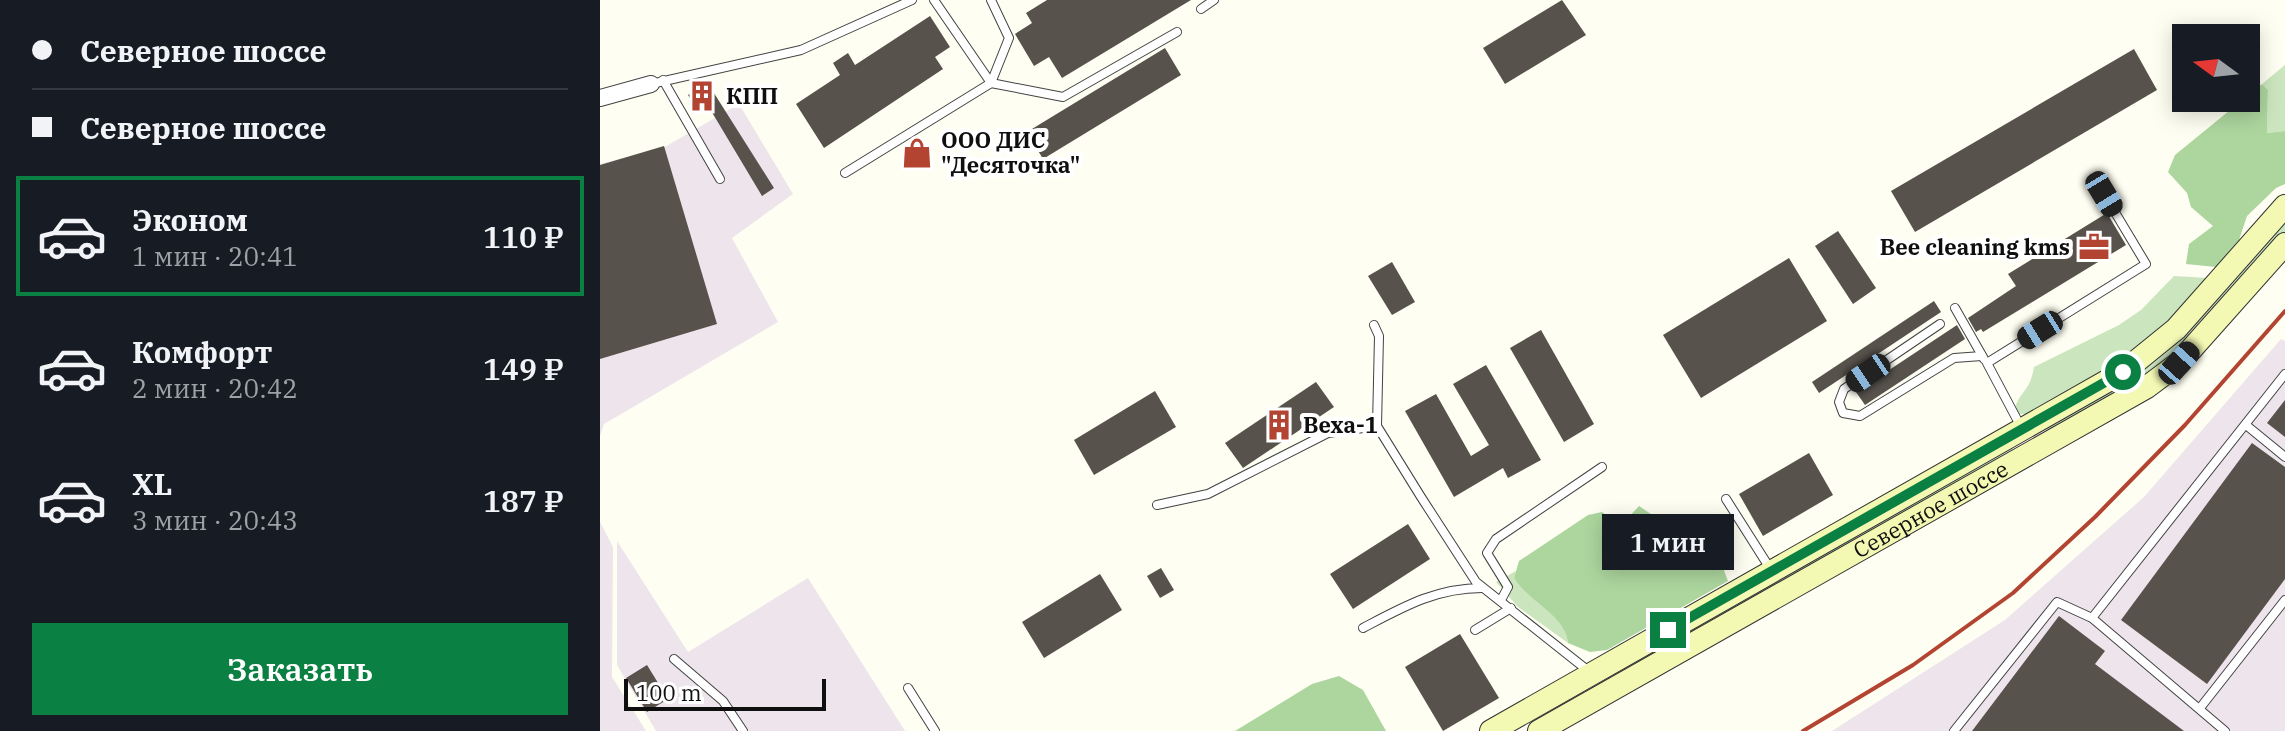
<!DOCTYPE html>
<html lang="ru">
<head>
<meta charset="utf-8">
<style>
  :root { --surface:#171b24; --page:#20242c; --text:#f1f3f6; --muted:#9ea1a6; --line:#363941; --accent:#0b8043 }
  body { margin:0; font-family:"IBM Plex Serif",serif; background:var(--page); color:var(--text); height:100vh; display:flex; flex-direction:column; font-size:30px; white-space:nowrap }
  * { box-sizing:border-box; margin:0 }
  p { font-size:26px; color:var(--muted) }
  .icon { flex:none; width:44px; height:44px; fill:none; stroke:currentColor; stroke-width:2; stroke-linecap:round; stroke-linejoin:round }
  .map { position:relative; flex:1; overflow:hidden }
  .panel { display:flex; flex-direction:column; background:var(--surface); width:600px }
  .panel>* { flex:none }
  .hud { display:grid; align-content:center; height:176px; padding:0 32px; background:var(--surface) }
  .needle { width:52px; rotate:285deg }
  .fabs { position:absolute; left:1572px; top:24px; display:grid; gap:16px }
  .fabs a { display:grid; place-items:center; width:88px; height:88px; border-radius:0px; background:var(--surface); box-shadow:0 4px 20px #0003; font-size:40px }
  .scale { position:absolute; left:24px; bottom:20px; width:202px; box-sizing:border-box; padding-left:8px; border:4px solid #0f0f0f; border-top:0; font-size:22px; line-height:28px; white-space:nowrap; color:#0f0f0f; -webkit-text-stroke:6px #fff; paint-order:stroke }
  .end { position:absolute; width:36px; height:36px; margin:-18px; border:10px solid #0b8043; background:#fff; box-shadow:0 0 0 4px #fff }
  .from { border-radius:50% }
  .bubble { position:absolute; height:56px; border-radius:0px; background:var(--surface); box-shadow:0 4px 20px #0003; font-size:26px; font-weight:600; line-height:56px; text-align:center }
  .car { position:absolute; width:24px; height:48px; margin:-24px -12px; border-radius:10px; box-shadow:0 0 6px 2px #0007; background:linear-gradient(#222 24%,#8ab4d8 0 40%,#222 0 76%,#8ab4d8 0 86%,#222 0) }
  .hud b { display:flex; align-items:center; gap:28px; height:76px; font-size:30px }
  .hud b+b { border-top:2px solid var(--line) }
  .hud i { width:20px; height:20px; background:var(--text) }
  ul { padding:0; list-style:none }
  li { display:flex; align-items:center; gap:24px; height:120px; margin:0 16px 12px; padding:0 16px; border:4px solid transparent; border-radius:0px }
  li div { flex:1 }
  li b { display:block; font-size:30px }
  li em { font-style:normal; font-weight:600 }
  li.selected { border-color:var(--accent) }
  li>.icon { width:72px; height:72px; stroke-width:1.5 }
  .action { display:flex; gap:16px; margin-top:auto; padding:16px 32px }
  .action a { flex:1; height:92px; border-radius:0px; background:var(--accent); color:#fff; font-size:32px; font-weight:600; line-height:92px; text-align:center }
  main { display:flex; flex:1; min-height:0 }
  .map>svg:first-child { display:block }
</style>
</head>
<body>
<main>
<section class="panel">
<div class="hud">
<b><i class="from"></i>Северное шоссе</b>
<b><i></i>Северное шоссе</b>
</div>
<ul>
<li class="selected"><svg class="icon" aria-label="car" viewBox="0 0 24 24"><path d="M5 17H2v-5l4-1 3-4h7l3 4 3 1v5h-3M9 17h6M6 11h13"/><circle cx="7" cy="17" r="2"/><circle cx="17" cy="17" r="2"/></svg><div><b>Эконом</b><p>1 мин · 20:41</p></div><em>110 ₽</em></li>
<li><svg class="icon" aria-label="car" viewBox="0 0 24 24"><path d="M5 17H2v-5l4-1 3-4h7l3 4 3 1v5h-3M9 17h6M6 11h13"/><circle cx="7" cy="17" r="2"/><circle cx="17" cy="17" r="2"/></svg><div><b>Комфорт</b><p>2 мин · 20:42</p></div><em>149 ₽</em></li>
<li><svg class="icon" aria-label="car" viewBox="0 0 24 24"><path d="M5 17H2v-5l4-1 3-4h7l3 4 3 1v5h-3M9 17h6M6 11h13"/><circle cx="7" cy="17" r="2"/><circle cx="17" cy="17" r="2"/></svg><div><b>XL</b><p>3 мин · 20:43</p></div><em>187 ₽</em></li>
</ul>
<div class="action"><a>Заказать</a></div>
</section>
<div class="map">
<svg width="1685" height="731" viewBox="0 0 1685 731">
  <rect width="100%" height="100%" fill="#fefef2"/>
  <g fill="#ede4ec">
    <path d="M 139,104 L 193,194 L 132,238 L 178,322 L 4,424 L 0,436 L 0,164 L 63,148 Z"/>
    <path d="M 1681,339 L 1685,341 L 1685,731 L 1232,731 L 1405,620 L 1544,497 Z"/>
    <path d="M 0,522 L 13,547 L 12,677 L 46,731 L 0,731 Z"/>
    <path d="M 17,541 L 88,652 L 208,578 L 305,731 L 56,731 L 17,665 Z"/>
  </g>
  <g fill="#cbe6be">
    <path d="M 1685,65 L 1685,131 L 1667,133 L 1668,90 L 1662,84 Z"/>
    <path d="M 1685,218 L 1685,232 L 1576,355 L 1555,371 L 1449,430 L 1444,429 L 1564,354 Z"/>
    <path d="M 1574,276 L 1609,278 L 1530,360 L 1431,414 L 1419,414 L 1415,408 C 1420,391 1430,392 1434,367 L 1519,325 L 1541,310 Z"/>
    <path d="M 1414,446 L 1411,452 L 1010,679 L 1006,677 Z"/>
    <path d="M 916,571 L 914,578 C 928,602 965,615 968,643 L 918,607 L 896,582 Z"/>
  </g>
  <g fill="#add69e">
    <path d="M 1662,84 L 1668,90 L 1667,133 L 1685,131 L 1685,184 L 1676,188 L 1647,216 L 1639,240 L 1616,267 L 1586,264 L 1589,244 L 1613,226 L 1591,207 L 1587,193 L 1568,172 L 1575,155 Z"/>
    <path d="M 1039,506 L 1120,560 L 1128,581 L 1007,650 L 990,652 L 968,643 C 965,615 928,602 914,578 L 919,561 L 988,515 L 1002,512 L 1015,522 L 1028,518 Z"/>
    <path d="M 739,676 L 763,690 L 786,731 L 635,731 L 712,684 Z"/>
  </g>
  <g fill="#57524c">
    <path d="M 447,0 L 591,0 L 462,78 L 449,57 L 434,66 L 415,34 L 432,23 L 426,13 Z"/>
    <path d="M 962,0 L 986,35 L 905,84 L 883,48 Z"/>
    <path d="M 330,16 L 350,47 L 335,57 L 343,69 L 224,148 L 196,104 L 240,75 L 233,63 L 248,53 L 255,65 Z"/>
    <path d="M 565,48 L 581,75 L 443,159 L 427,132 Z"/>
    <path d="M 1534,49 L 1557,90 L 1315,232 L 1291,191 Z"/>
    <path d="M 107,82 L 174,188 L 162,196 L 107,104 L 97,110 L 88,95 Z"/>
    <path d="M 64,146 L 117,324 L 0,359 L 0,165 Z"/>
    <path d="M 1507,213 L 1526,245 L 1383,332 L 1381,329 L 1376,332 L 1368,318 L 1416,286 L 1408,274 Z"/>
    <path d="M 1238,231 L 1276,288 L 1253,304 L 1215,246 Z"/>
    <path d="M 1189,258 L 1227,321 L 1101,398 L 1063,335 Z"/>
    <path d="M 792,262 L 815,302 L 792,315 L 768,276 Z"/>
    <path d="M 1334,301 L 1341,312 L 1219,393 L 1212,382 Z"/>
    <path d="M 1357,325 L 1365,339 L 1265,405 L 1256,392 Z"/>
    <path d="M 941,330 L 994,424 L 964,442 L 910,348 Z"/>
    <path d="M 886,365 L 941,460 L 908,478 L 903,468 L 854,497 L 805,411 L 836,394 L 871,456 L 889,445 L 853,384 Z"/>
    <path d="M 716,382 L 734,407 L 643,468 L 625,443 Z"/>
    <path d="M 555,391 L 576,427 L 494,475 L 474,440 Z"/>
    <path d="M 1685,400 L 1685,437 L 1667,423 Z"/>
    <path d="M 1652,443 L 1685,467 L 1685,579 L 1607,684 L 1521,620 Z"/>
    <path d="M 1209,453 L 1233,495 L 1163,536 L 1139,494 Z"/>
    <path d="M 808,524 L 830,559 L 753,609 L 730,574 Z"/>
    <path d="M 561,568 L 574,590 L 560,598 L 547,576 Z"/>
    <path d="M 500,574 L 522,610 L 444,658 L 422,622 Z"/>
    <path d="M 1459,616 L 1505,651 L 1495,664 L 1584,731 L 1372,731 Z"/>
    <path d="M 860,634 L 899,698 L 843,731 L 805,667 Z"/>
    <path d="M 47,665 L 68,699 L 47,712 L 26,678 Z"/>
  </g>
  <g fill="none" stroke-linecap="round" stroke-linejoin="round">
    <g stroke="#424242" stroke-width="10">
      <g id="lane">
        <path d="M 391,0 L 409,38 L 391,83 L 463,97 L 577,32"/>
        <path d="M 601,9 L 614,0"/>
        <path d="M 63,80 L 120,179"/>
        <path d="M 51,84 L 201,50 L 312,0"/>
        <path d="M 245,173 L 391,83 L 334,0"/>
        <path d="M 1355,308 L 1384,359"/>
        <path d="M 1340,324 L 1244,389 L 1239,402 L 1243,413 L 1260,416 L 1354,358 L 1382,356"/>
        <path d="M 774,325 L 779,336 L 777,426 L 821,497 L 876,582 L 991,673"/>
        <path d="M 1646,425 L 1685,457"/>
        <path d="M 1421,427 L 1387,363 L 1546,264 L 1504,194"/>
        <path d="M 1126,499 L 1171,570"/>
        <path d="M 557,505 L 608,494 L 728,433 L 777,426"/>
        <path d="M 901,600 L 908,587 L 887,553 L 896,539 L 1002,467"/>
        <path d="M 763,628 C 803,607 836,588 882,588"/>
        <path d="M 875,630 L 911,608"/>
        <path d="M 74,659 L 123,701 L 143,731"/>
        <path d="M 308,688 L 335,731"/>
        <path d="M 1600,708 L 1685,600"/>
        <path d="M 1354,731 L 1457,602 L 1492,618"/>
        <path d="M 1625,731 L 1492,618 L 1685,374"/>
      </g>
    </g>
    <g stroke="#424242" stroke-width="18">
      <path id="street" d="M 0,98 L 51,84"/>
    </g>
    <g stroke="#313131" stroke-width="24">
      <g id="secondary">
        <path d="M 891,731 L 1523,372 L 1576,329 L 1685,206"/>
        <path id="s1" d="M 939,731 L 1547,387 L 1579,363 L 1685,244"/>
      </g>
    </g>
    <use href="#lane" stroke="#fff" stroke-width="8"/>
    <use href="#street" stroke="#fff" stroke-width="16"/>
    <use href="#secondary" stroke="#f3f8b3" stroke-width="22"/>
    <path stroke="#b44432" stroke-width="4" d="M 1203,731 L 1313,665 L 1413,593 L 1495,517 L 1585,425 L 1685,311"/>
  </g>
  <g fill="none" stroke-linecap="round" stroke-linejoin="round">
    <path stroke="#0b8043" stroke-width="10" d="M 1068,630 L 1523,372"/>
  </g>
  <defs>
    <g id="building-bare" transform="scale(2.4)"><path d="M-4-6H4V6H1V3H-1V6H-4ZM-2.5-4.3h1.7v1.8h-1.7ZM.8-4.3h1.7v1.8H.8ZM-2.5-1h1.7V.8h-1.7ZM.8-1h1.7V.8H.8Z" fill="#b44432" stroke="#fff" stroke-width="2.5" paint-order="stroke"/></g>
    <g id="shop-bare" transform="scale(2.4)"><path d="M-5-2.5h2.3a2.7 3.5 0 0 1 5.4 0H5L5.5 6h-11ZM-1.5-2.5h3a1.5 2.3 0 0 0-3 0Z" fill="#b44432" stroke="#fff" stroke-width="2.5" paint-order="stroke"/></g>
    <g id="office-bare" transform="scale(2.4)"><path d="M-6-3h4V-5.5h4V-3h4V5H-6ZM-1-4.5V-3h2v-1.5ZM-6 0V1H6V0Z" fill="#b44432" stroke="#fff" stroke-width="2.5" paint-order="stroke"/></g>
  </defs>
  <g fill-rule="evenodd">
    <use href="#building-bare" x="102" y="96"/>
    <use href="#shop-bare" x="317" y="153"/>
    <use href="#office-bare" x="1494" y="247"/>
    <use href="#building-bare" x="679" y="425"/>
  </g>
  <g text-anchor="middle" stroke-width="8" stroke-linejoin="round" paint-order="stroke">
    <g font-size="22" font-weight="bold" fill="#0f0f0f" stroke="#fff" text-anchor="start">
      <text x="126" y="104">КПП</text>
      <text x="341" y="148">ООО ДИС<tspan x="341" dy="25">"Десяточка"</tspan></text>
      <text x="1470" y="255" text-anchor="end">Bee cleaning kms</text>
      <text x="703" y="433">Веха-1</text>
    </g>
    <g font-size="22" fill="#0f0f0f" stroke="#fff">
      <text dy="8" stroke="none"><textPath href="#s1" startOffset="450">Северное шоссе</textPath></text>
    </g>
  </g>
</svg>
<div class="fabs">
<a><svg class="needle" viewBox="-14 -14 28 28"><path d="M0-13l5 13h-10z" fill="#e53935"/><path d="M0 13l5-13h-10z" fill="#9ea1a6"/></svg></a>
</div>
<div class="scale">100 m</div>
<i class="end from" style="left:1523px;top:372px"></i>
<i class="end" style="left:1068px;top:630px"></i>
<div class="bubble" style="left:1002px;top:514px;width:132px">1 мин</div>
<i class="car" style="left:1504px;top:194px;rotate:149deg"></i>
<i class="car" style="left:1440px;top:330px;rotate:238deg"></i>
<i class="car" style="left:1579px;top:363px;rotate:42deg"></i>
<i class="car" style="left:1268px;top:373px;rotate:236deg"></i>
</div>
</main>
</body>
</html>
